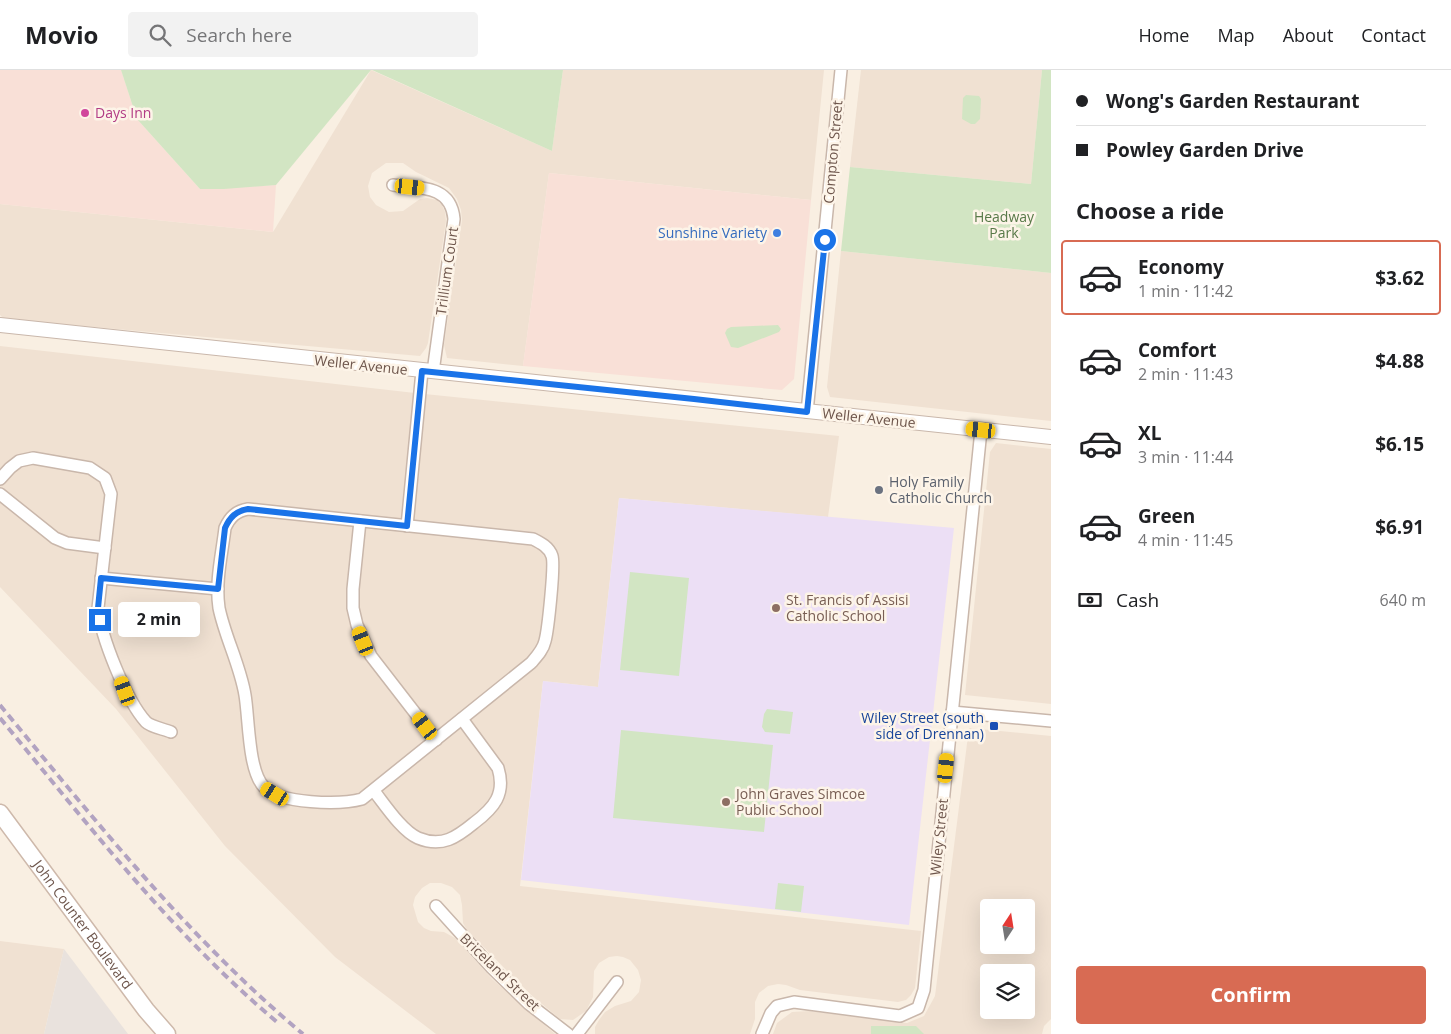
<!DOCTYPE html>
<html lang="en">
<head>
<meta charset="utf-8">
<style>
  :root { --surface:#fff; --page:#f2f2f2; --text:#202124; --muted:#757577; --line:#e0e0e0; --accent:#d86b53 }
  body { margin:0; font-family:"Open Sans",sans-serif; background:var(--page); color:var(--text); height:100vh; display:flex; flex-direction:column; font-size:19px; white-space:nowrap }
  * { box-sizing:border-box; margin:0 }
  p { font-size:16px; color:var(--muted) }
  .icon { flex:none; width:28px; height:28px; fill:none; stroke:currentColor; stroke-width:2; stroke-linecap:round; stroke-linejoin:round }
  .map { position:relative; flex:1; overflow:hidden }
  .drawer { display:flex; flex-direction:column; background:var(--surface); width:400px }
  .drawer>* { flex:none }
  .top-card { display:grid; align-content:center; height:110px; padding:0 25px; background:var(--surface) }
  .needle { width:32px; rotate:12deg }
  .buttons { position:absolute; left:980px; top:829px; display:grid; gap:10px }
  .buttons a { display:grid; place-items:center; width:55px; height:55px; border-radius:5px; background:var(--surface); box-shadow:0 5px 20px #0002; font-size:25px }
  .end { position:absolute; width:22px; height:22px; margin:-11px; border:6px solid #1a73e8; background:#fff; box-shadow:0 0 0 2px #fff }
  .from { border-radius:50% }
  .bubble { position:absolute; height:35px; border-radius:5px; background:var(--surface); box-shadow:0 5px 20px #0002; font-size:16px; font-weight:700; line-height:35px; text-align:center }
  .car { position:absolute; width:15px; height:30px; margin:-15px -8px; border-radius:6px; box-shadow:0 0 4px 1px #0007; background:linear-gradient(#f5c518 24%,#345 0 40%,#f5c518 0 76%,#345 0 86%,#f5c518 0) }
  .top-card b { display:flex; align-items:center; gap:18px; height:48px; font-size:19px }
  .top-card b+b { border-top:1px solid var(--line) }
  .top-card i { width:12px; height:12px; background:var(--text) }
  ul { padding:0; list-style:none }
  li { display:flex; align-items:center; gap:15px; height:75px; margin:0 10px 8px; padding:0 15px; border:2px solid transparent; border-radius:5px }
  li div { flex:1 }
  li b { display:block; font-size:19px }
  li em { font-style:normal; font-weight:700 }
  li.on { border-color:var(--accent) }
  li>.icon { width:45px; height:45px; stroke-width:1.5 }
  h2 { padding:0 25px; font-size:22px; line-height:60px }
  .pay { display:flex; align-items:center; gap:12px; height:55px; padding:0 25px; font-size:19px }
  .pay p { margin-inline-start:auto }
  .primary-button { display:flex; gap:10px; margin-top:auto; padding:10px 25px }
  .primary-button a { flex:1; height:58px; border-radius:5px; background:var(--accent); color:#fff; font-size:20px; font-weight:700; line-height:58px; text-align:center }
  header { display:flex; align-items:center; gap:30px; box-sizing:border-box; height:70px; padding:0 25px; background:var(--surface); border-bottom:1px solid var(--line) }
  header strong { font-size:24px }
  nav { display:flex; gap:28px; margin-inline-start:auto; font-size:18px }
  .search { width:350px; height:45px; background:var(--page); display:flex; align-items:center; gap:12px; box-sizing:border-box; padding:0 18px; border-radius:5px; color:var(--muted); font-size:19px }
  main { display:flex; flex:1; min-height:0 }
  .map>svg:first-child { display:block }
</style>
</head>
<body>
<header>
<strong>Movio</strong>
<div class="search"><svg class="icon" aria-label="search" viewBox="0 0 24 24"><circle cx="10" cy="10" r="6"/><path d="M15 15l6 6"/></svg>Search here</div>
<nav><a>Home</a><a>Map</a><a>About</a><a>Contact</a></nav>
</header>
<main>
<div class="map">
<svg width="1051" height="964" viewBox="0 0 1051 964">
  <rect width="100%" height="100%" fill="#f9efe2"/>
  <g fill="#f0e1d2" fill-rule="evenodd">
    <path d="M 371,0 L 552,81 L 563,0 L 824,0 L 811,130 L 549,103 L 523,296 L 447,288 L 444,275 L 462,150 L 461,140 L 457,129 L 449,118 L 416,102 L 403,93 L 386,93 L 372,103 L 368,116 L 370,127 L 376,135 L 389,142 L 403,141 L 420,129 L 427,128 L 437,130 L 442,135 L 445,142 L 446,151 L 428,273 L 426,278 L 420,286 L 4,249 L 0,245 L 0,134 L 273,162 Z"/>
    <path d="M 861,0 L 1042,0 L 1031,114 L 850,97 Z"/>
    <path d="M 841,181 L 1051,203 L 1051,351 L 830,327 L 827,317 Z"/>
    <path d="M 0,276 L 415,323 L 839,366 L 828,447 L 619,428 L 598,617 L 543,611 L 520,816 L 921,861 L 915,918 L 911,925 L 906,930 L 898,932 L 800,920 L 786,915 L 778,914 L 768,916 L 759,923 L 755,932 L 755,949 L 750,964 L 595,964 L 595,957 L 599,950 L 605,942 L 615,936 L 631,931 L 639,922 L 641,910 L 638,900 L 630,890 L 623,887 L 617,886 L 609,887 L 599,893 L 594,901 L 593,927 L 586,941 L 573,950 L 560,949 L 530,924 L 467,860 L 463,853 L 462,835 L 460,825 L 452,817 L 441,813 L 430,813 L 422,818 L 415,827 L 413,835 L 418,852 L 424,858 L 431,861 L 444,862 L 455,868 L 492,909 L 555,964 L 436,964 L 335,887 L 225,776 L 116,639 L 0,517 Z"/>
    <path d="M 996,373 L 1051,379 L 1051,634 L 965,625 L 990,382 Z"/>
    <path d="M 969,658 L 1051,666 L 1051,949 L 1044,956 L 1042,964 L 773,964 L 777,953 L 792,942 L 809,941 L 907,953 L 924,946 L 935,926 ZM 989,838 L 1026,838 L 1026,875 L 989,875 ZM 989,902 L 1026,902 L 1026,940 L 989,940 Z"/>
    <path d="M 0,871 L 64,879 L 44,964 L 0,964 Z"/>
  </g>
  <g fill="#f9e0d7">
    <path d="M 0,0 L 121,0 L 137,49 L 200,119 L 276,115 L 273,162 L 0,134 Z"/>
    <path d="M 549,103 L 811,130 L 794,309 L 782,320 L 523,296 Z"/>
  </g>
  <path fill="#e9e2dd" d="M 64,879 L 128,964 L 44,964 Z"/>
  <path fill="#ecdff5" d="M 619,428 L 954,458 L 909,855 L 521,810 L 543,611 L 598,617 Z"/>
  <g fill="#d2e5c3">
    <path d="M 121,0 L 371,0 L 276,115 L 224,119 L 200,119 L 137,49 Z"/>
    <path d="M 372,0 L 563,0 L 552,81 Z"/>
    <path d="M 1042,0 L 1051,0 L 1051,203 L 841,181 L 850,97 L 1031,114 Z"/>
    <path d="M 966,25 L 979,26 L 981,29 L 980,49 L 975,54 L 971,54 L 962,49 L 963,28 Z"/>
    <path d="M 778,255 L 781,259 L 779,262 L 738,278 L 731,277 L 725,263 L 727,259 L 731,257 Z"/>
    <path d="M 630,502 L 689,508 L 679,606 L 620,600 Z"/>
    <path d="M 767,639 L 793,642 L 790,664 L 765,662 L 762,657 L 764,644 Z"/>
    <path d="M 621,660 L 773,675 L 764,762 L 613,748 Z"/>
    <path d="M 778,813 L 804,816 L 801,842 L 775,839 Z"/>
    <path d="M 871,956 L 916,956 L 924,964 L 871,964 Z"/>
  </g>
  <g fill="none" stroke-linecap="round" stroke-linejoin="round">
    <g stroke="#c9b7ab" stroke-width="14">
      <g id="minor">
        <path d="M 393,115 C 420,118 451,115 454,149 L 433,302"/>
        <path d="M 807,342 L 841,0"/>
        <path d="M 0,409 L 10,398 L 19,391 L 33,388 L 90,398 L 105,408 L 111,424 L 98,538 C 101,567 126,630 146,652 C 151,657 164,659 171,662"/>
        <path d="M 0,424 L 55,468 L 67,473 L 105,478"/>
        <path d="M 248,439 L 533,469 C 541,473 549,477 552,486 C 555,495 548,560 545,571 C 543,580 537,586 531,593 L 362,729 C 340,735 280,734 264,717 C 248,701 249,648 245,625 C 240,595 225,567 219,538 C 215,512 222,484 225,458 C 230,447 236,441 248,439 Z"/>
        <path d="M 360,451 L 353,519 L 353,538 L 357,555 L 371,586 L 436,670"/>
        <path d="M 407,456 L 422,301"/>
        <path d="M 101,508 L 218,519"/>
        <path d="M 952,642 L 1051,651"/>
        <path d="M 374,721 C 385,735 402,761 418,768 C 442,778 457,767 474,753 C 494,738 506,724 498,698 L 462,649"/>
        <path d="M 436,836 L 492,898 L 529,934 L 568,964"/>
        <path d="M 577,964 L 617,912"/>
        <path d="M 762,964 L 771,943 L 777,936 L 794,932 L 900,946 L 918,938 L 924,920 L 981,360"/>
      </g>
    </g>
    <g stroke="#c9b7ab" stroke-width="16">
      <path id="tertiary" d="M 0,255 L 1051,367"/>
    </g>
    <g stroke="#ceb9ab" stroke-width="19">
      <g id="secondary">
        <path id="s1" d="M 0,743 L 146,940 L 167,964"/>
      </g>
    </g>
    <use href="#minor" stroke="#fff" stroke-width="11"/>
    <use href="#tertiary" stroke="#fff" stroke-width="14"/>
    <use href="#secondary" stroke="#fff" stroke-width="16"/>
    <g stroke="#b2a3c1" stroke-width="4" stroke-dasharray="8 5" stroke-linecap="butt">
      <path d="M 0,635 C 95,750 188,868 303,964"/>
      <path d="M 0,648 C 87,753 172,864 277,952"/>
    </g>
  </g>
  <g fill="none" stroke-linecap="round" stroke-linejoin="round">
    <path stroke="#1a73e8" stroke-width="6" d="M 100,550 L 98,538 L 101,508 L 218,519 L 225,458 C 230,447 236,441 248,439 L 407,456 L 422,301 L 694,329 L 807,342 L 825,170"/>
  </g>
  <circle fill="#d1479c" stroke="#fdf4e8" stroke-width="2" cx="85" cy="43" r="5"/>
  <circle fill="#3f7fe0" stroke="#fdf4e8" stroke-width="2" cx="777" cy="163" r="5"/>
  <circle fill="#6b7280" stroke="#fdf4e8" stroke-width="2" cx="879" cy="420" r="5"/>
  <g fill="#8d6e63" stroke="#fdf4e8" stroke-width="2">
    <circle cx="776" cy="538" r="5"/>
    <circle cx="726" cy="732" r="5"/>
  </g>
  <rect fill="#1a4fb4" stroke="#fdf4e8" stroke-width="2" x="989" y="651" width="10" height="10" rx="2.5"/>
  <g text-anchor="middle" stroke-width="5" stroke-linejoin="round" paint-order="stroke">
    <g font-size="14" fill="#b23c85" stroke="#fdf4e8" text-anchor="start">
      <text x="95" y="48">Days Inn</text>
    </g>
    <g font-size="14" fill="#6e564c" stroke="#fdf4e8">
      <text transform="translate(833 82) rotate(-85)" y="5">Compton Street</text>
      <text transform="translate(447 201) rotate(-82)" y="5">Trillium Court</text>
      <text transform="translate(361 295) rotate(6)" y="5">Weller Avenue</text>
      <text transform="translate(869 348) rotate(6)" y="5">Weller Avenue</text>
      <text transform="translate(939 767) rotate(-84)" y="5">Wiley Street</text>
      <text dy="5" stroke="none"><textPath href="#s1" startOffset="139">John Counter Boulevard</textPath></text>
      <text transform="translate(500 902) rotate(44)" y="5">Briceland Street</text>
    </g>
    <g font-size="14" fill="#587948" stroke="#fdf4e8">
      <text x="1004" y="152">Headway<tspan x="1004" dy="16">Park</tspan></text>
    </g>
    <g font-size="14" fill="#366cbe" stroke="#fdf4e8" text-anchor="end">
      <text x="767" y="168">Sunshine Variety</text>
    </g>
    <g font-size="14" fill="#5b616d" stroke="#fdf4e8" text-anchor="start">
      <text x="889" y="417">Holy Family<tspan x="889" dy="16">Catholic Church</tspan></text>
    </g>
    <g font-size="14" fill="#785e54" stroke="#fdf4e8" text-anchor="start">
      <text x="786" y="535">St. Francis of Assisi<tspan x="786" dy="16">Catholic School</tspan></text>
      <text x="736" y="729">John Graves Simcoe<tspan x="736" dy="16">Public School</tspan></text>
    </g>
    <g font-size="14" fill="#164399" stroke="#fdf4e8" text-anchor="end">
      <text x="984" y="653">Wiley Street (south<tspan x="984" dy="16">side of Drennan)</tspan></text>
    </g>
  </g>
</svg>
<div class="buttons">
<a><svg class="needle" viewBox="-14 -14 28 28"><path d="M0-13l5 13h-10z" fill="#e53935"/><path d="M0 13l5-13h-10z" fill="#757577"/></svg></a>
<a><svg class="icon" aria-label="layers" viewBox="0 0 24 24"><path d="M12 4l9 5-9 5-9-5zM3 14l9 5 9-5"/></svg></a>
</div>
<i class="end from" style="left:825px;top:170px"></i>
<i class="end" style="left:100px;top:550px"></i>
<div class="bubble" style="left:118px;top:532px;width:82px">2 min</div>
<i class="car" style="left:410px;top:117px;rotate:96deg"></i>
<i class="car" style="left:981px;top:360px;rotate:276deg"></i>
<i class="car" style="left:363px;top:571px;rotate:338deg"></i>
<i class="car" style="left:125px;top:621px;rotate:340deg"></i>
<i class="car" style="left:425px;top:656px;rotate:323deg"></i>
<i class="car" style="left:946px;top:698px;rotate:6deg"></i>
<i class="car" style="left:275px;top:724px;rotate:301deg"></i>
</div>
<section class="drawer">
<div class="top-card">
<b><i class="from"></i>Wong's Garden Restaurant</b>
<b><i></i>Powley Garden Drive</b>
</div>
<h2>Choose a ride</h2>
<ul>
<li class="on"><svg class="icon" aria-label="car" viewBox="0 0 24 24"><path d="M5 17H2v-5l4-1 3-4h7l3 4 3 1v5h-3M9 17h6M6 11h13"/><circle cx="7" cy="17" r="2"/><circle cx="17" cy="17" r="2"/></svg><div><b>Economy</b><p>1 min · 11:42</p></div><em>$3.62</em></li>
<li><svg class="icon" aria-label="car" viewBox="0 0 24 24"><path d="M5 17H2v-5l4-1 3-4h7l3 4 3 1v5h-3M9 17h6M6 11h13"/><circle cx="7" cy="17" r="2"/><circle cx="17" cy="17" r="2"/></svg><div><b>Comfort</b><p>2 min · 11:43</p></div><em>$4.88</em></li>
<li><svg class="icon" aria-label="car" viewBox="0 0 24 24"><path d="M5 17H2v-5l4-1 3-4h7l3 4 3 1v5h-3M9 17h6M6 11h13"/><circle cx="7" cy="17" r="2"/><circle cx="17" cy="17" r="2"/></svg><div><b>XL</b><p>3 min · 11:44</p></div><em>$6.15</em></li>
<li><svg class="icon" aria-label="car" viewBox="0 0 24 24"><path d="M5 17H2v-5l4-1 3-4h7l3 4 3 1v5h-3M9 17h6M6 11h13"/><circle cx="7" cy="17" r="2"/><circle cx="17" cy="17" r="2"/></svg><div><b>Green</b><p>4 min · 11:45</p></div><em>$6.91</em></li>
</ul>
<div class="pay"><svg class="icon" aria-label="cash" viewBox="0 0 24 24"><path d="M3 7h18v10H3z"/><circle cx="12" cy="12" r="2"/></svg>Cash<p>640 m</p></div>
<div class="primary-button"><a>Confirm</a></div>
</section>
</main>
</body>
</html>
